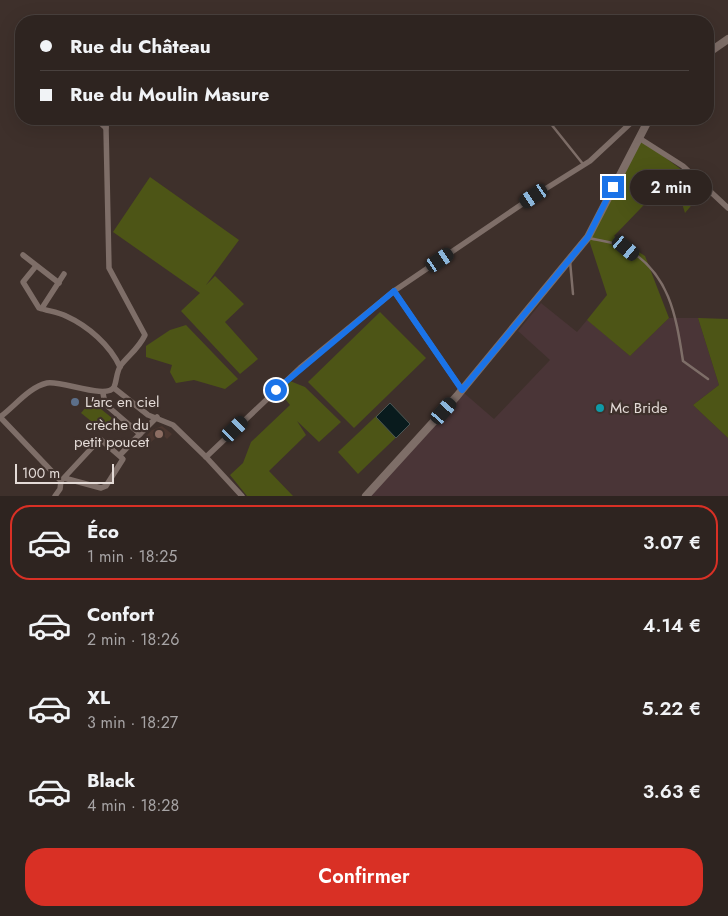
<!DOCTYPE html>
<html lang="fr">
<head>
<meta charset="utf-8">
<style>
  :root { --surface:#2e2420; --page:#362c29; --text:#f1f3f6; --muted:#a7a4a5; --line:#49413e; --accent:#d93025 }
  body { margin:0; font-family:Jost,sans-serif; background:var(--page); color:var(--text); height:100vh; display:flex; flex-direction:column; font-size:19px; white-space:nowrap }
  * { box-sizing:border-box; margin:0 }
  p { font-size:16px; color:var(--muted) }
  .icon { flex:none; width:28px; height:28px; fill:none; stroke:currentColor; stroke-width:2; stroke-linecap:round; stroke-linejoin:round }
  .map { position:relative; height:496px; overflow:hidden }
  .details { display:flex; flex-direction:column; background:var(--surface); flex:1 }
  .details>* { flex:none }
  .hud { position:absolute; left:15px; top:15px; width:699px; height:110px; border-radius:20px; box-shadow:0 5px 20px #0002,0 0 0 1px var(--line); display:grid; align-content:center; height:110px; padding:0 25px; background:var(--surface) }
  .scale { position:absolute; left:15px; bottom:12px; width:99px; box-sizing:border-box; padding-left:5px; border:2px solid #e4dbd7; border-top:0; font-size:14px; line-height:18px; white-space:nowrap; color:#e4dbd7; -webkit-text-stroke:4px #3e302b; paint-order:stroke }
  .end { position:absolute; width:22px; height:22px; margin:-11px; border:6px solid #1a73e8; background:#fff; box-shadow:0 0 0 2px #fff }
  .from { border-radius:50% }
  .bubble { position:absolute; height:35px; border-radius:18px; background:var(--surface); box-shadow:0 5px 20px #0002,0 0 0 1px var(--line); font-size:16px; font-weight:600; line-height:35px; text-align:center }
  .car { position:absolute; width:15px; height:30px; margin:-15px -8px; border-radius:6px; box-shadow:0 0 4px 1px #0007; background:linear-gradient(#222 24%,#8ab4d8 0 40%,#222 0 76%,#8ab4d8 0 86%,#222 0) }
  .hud b { display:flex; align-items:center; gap:18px; height:48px; font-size:19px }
  .hud b+b { border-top:1px solid var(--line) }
  .hud i { width:12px; height:12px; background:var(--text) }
  ul { padding:9px 0 0; list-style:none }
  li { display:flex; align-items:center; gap:15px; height:75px; margin:0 10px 8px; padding:0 15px; border:2px solid transparent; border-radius:20px }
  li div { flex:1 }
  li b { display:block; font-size:19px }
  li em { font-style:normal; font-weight:600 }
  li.selected { border-color:var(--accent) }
  li>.icon { width:45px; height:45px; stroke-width:1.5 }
  .action { display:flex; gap:10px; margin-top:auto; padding:10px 25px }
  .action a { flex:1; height:58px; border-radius:20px; background:var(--accent); color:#fff; font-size:20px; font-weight:600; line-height:58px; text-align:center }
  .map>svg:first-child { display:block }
</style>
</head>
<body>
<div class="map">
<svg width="728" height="496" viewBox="0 0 728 496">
  <rect width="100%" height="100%" fill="#3e302b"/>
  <path fill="#4c3730" d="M 162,426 L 172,434 L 167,439 L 163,435 L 158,436 L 151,442 L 146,436 L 152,430 Z"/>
  <path fill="#4a3537" d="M 541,303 L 577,332 L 587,320 L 589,321 L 630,356 L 669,318 L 698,318 L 719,385 L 693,405 L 728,438 L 728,496 L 369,496 L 464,393 L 494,419 L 550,360 L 518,331 Z"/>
  <g fill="#4d5516">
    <path d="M 639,138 L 706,188 L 685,213 L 679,194 L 666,182 L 614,236 L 645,256 L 669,318 L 630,356 L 587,320 L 607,295 L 588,237 Z"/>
    <path d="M 150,177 L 239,240 L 206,285 L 215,276 L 244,304 L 225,322 L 258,359 L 240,374 L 181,311 L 200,293 L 113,232 Z"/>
    <path d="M 380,312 L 426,358 L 354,428 L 308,382 Z"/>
    <path d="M 698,318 L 728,319 L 728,438 L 693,405 L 719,385 Z"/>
    <path d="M 186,325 L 238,379 L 225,389 L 194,380 L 176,383 L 170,372 L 172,365 L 146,357 L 146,346 L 170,330 Z"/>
    <path d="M 290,381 L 305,387 L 341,422 L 319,442 L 297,421 L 306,435 L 269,471 L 293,496 L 247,496 L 230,475 L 243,463 L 251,442 L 290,405 L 278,390 Z"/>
    <path d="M 91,401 L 112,418 L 102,430 L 81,413 Z"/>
    <path d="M 390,403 L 410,424 L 358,474 L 338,452 Z"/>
  </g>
  <path fill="#091b1d" stroke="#4b5555" d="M 390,403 L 410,424 L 396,438 L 376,417 Z"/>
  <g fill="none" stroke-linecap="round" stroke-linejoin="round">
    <g stroke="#7e6e68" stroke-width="2.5">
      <path d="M 545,17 L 549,21"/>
      <path d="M 547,119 L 583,164"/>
      <path d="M 589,238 C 600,241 616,242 626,248 C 670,274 676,316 683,361 L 708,379"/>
      <path d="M 570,261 L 573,294"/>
    </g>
    <g stroke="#7e6e68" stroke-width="5.5">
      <path d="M 106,128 L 107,119"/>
      <path d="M 639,138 L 683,166 L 728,208"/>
      <path d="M 23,255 L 59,283"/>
      <path d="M 36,266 L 23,282 L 39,308 C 48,311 58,312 66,316 C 88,326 110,345 120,367"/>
      <path d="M 394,291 L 462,390"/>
      <path d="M 42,308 L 64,274"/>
      <path d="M 114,388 L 148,415 L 173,425 L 206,457 L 242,496"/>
      <path d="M 103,393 L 105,404 L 140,434 L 157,417"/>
      <path d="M 0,417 C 14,407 29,387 47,383 C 61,380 107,400 114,387 C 117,381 116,372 121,365 C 129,355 139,348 145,335 L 109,268 L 106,128 L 96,119"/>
      <path d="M 0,417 L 61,481"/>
      <path d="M 120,455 L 140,434"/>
      <path d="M 206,457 L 300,368 L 394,291 L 534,196 L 590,161 L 634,120 L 639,119"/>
      <path d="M 61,481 L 100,439 L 123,459 L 106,486 L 101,488 L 64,478"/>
      <path d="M 55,496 L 60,489 L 61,481"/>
    </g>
    <g stroke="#7e6e68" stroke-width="8">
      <path d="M 708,53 L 728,39"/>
      <path d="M 366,496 L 457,396 L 588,237 L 649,119"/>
    </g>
  </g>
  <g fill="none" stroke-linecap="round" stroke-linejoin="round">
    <path stroke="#1a73e8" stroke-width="6" d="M 276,390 L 394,291 L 462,390 L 588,237 L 613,187"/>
  </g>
  <circle fill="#5c6f8a" stroke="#3e302b" stroke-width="2" cx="75" cy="402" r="5"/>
  <circle fill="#0f9aa8" stroke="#3e302b" stroke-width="2" cx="600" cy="408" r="5"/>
  <circle fill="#8d6e63" stroke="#3e302b" stroke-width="2" cx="159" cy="434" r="5"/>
  <g text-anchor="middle" stroke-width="4.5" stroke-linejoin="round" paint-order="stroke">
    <g font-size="15" fill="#e4dbd7" stroke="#3e302b" text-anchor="start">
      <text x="85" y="407">L'arc en ciel</text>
      <text x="610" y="413">Mc Bride</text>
      <text x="149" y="430" text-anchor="end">crèche du<tspan x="149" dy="17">petit poucet</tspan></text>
    </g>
  </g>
</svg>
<div class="scale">100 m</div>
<i class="end from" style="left:276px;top:390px"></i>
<i class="end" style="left:613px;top:187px"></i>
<div class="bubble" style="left:630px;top:170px;width:82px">2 min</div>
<i class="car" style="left:534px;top:196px;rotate:236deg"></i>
<i class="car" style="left:626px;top:248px;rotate:130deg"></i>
<i class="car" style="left:440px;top:260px;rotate:56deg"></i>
<i class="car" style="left:444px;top:411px;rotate:41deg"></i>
<i class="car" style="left:235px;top:429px;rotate:46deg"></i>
<div class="hud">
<b><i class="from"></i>Rue du Château</b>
<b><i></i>Rue du Moulin Masure</b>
</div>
</div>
<section class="details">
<ul>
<li class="selected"><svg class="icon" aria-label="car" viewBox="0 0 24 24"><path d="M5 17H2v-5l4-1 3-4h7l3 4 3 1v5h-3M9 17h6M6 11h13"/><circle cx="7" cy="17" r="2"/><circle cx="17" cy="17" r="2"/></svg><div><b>Éco</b><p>1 min · 18:25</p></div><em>3.07 €</em></li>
<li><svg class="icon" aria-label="car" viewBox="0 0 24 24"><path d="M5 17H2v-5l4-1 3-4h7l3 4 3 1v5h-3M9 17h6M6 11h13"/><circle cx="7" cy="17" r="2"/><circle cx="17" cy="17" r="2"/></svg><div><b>Confort</b><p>2 min · 18:26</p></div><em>4.14 €</em></li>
<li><svg class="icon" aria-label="car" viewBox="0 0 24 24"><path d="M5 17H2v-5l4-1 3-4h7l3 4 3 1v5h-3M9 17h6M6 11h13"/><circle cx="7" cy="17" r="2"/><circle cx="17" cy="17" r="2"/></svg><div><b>XL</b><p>3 min · 18:27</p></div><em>5.22 €</em></li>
<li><svg class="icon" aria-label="car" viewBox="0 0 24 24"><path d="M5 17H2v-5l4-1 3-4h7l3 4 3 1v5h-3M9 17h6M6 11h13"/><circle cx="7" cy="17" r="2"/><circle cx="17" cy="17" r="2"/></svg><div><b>Black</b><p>4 min · 18:28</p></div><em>3.63 €</em></li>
</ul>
<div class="action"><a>Confirmer</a></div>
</section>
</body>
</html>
